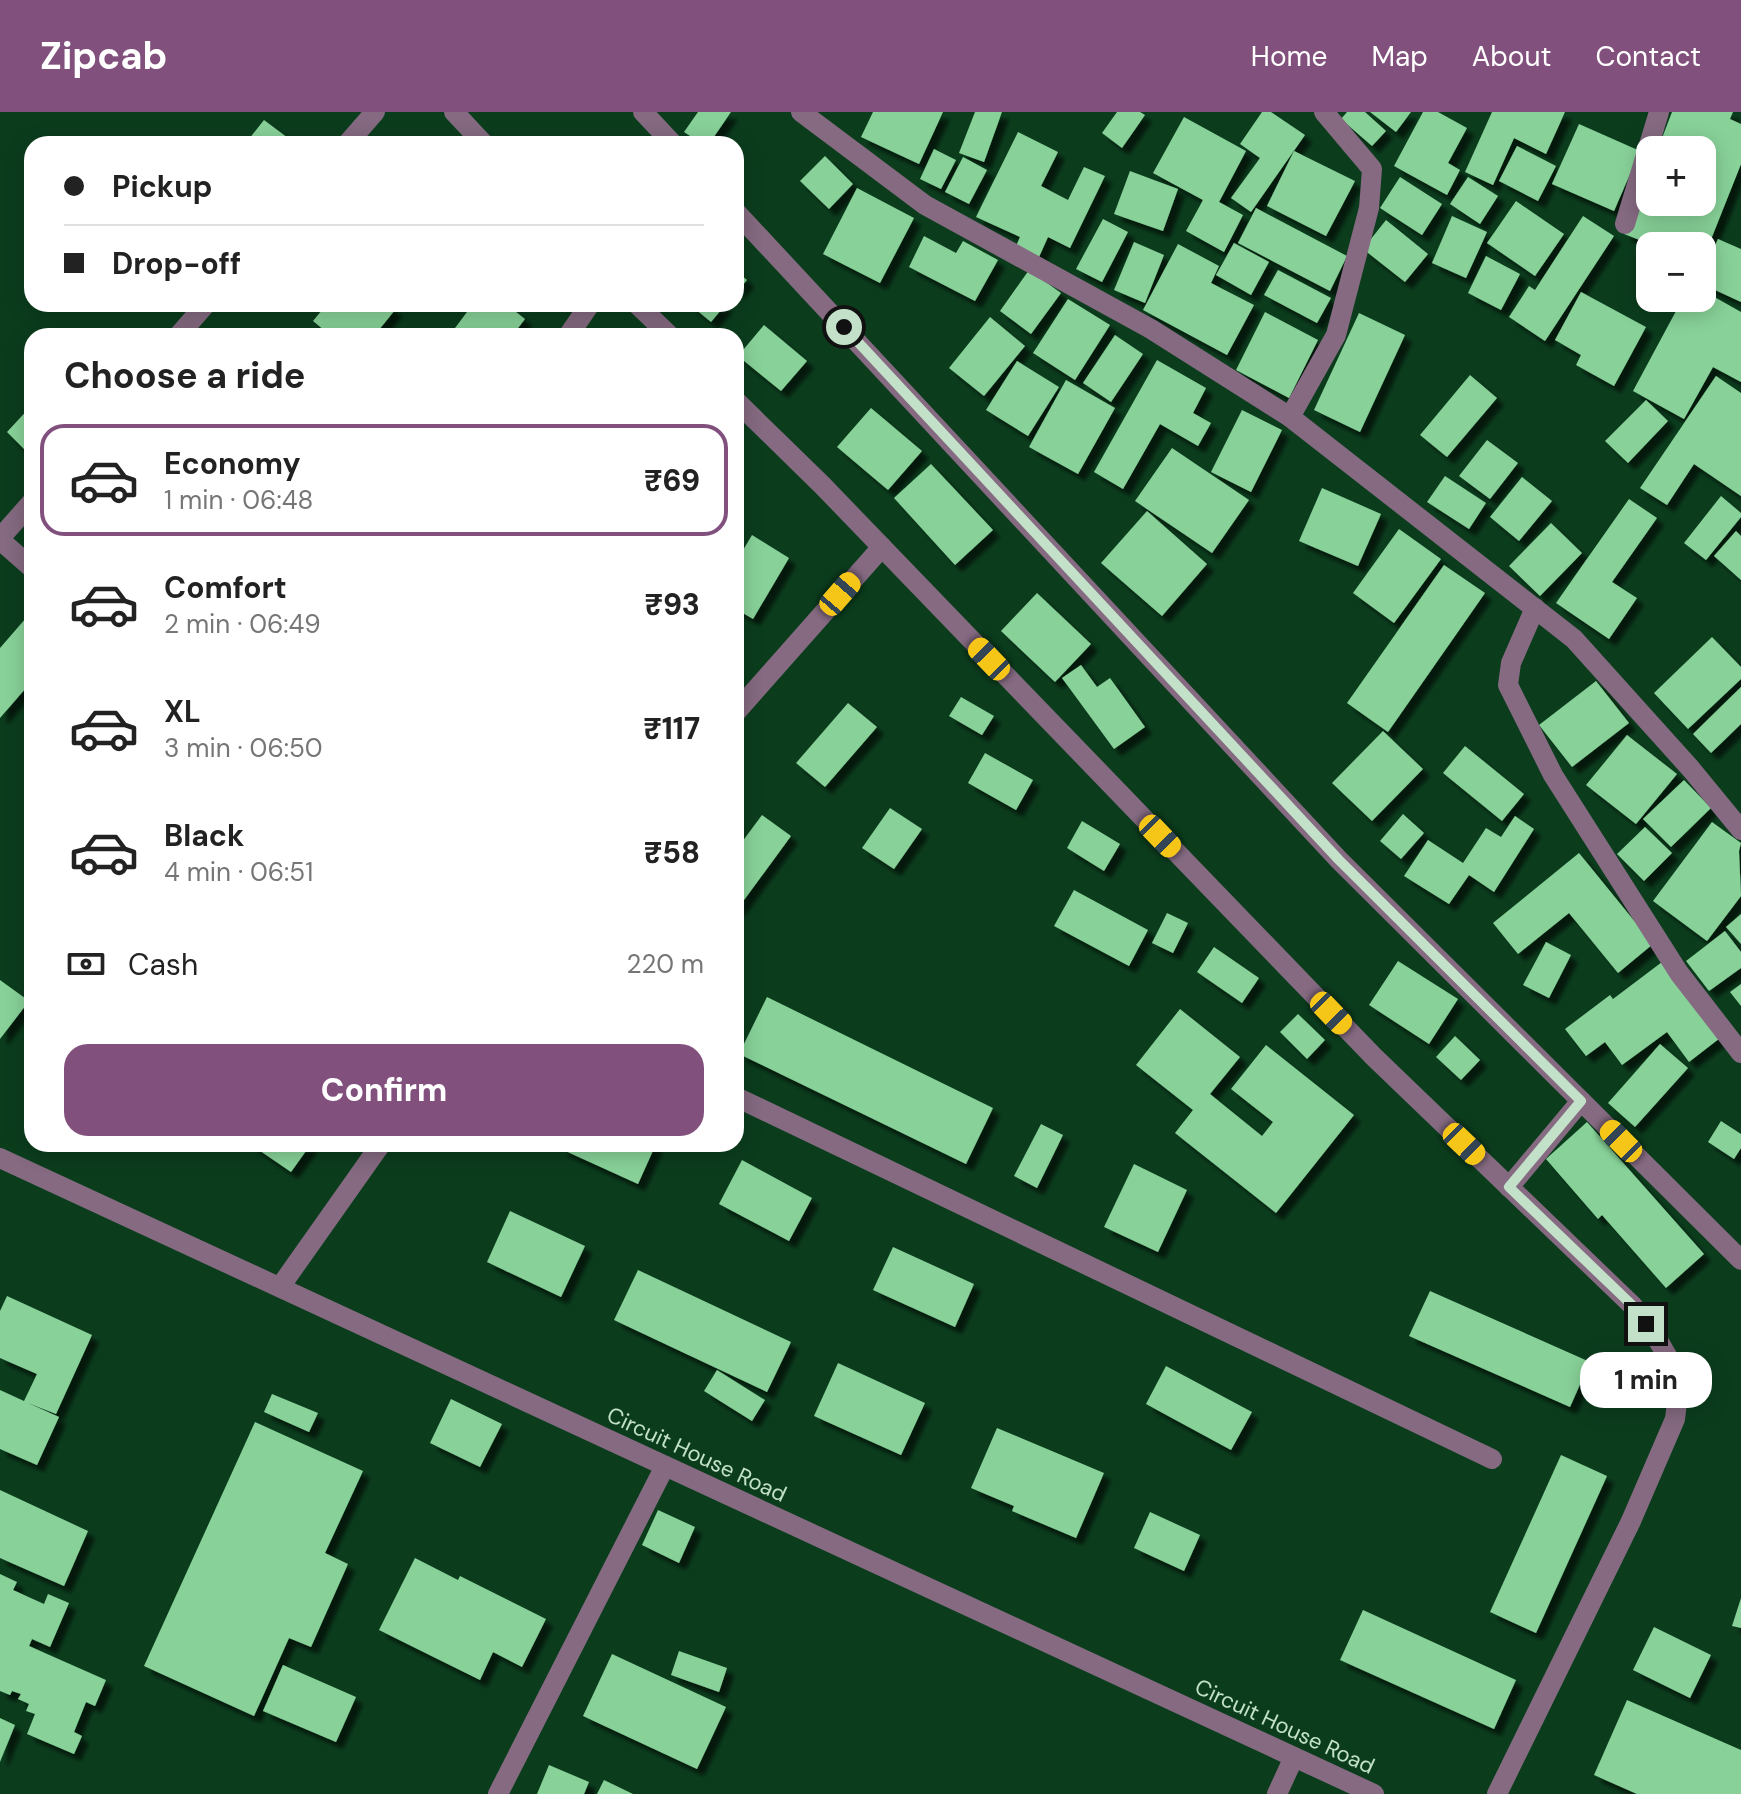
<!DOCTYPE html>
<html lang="en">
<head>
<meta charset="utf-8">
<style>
  :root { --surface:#fff; --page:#f2f2f2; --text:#222; --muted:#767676; --line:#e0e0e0; --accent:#82507d }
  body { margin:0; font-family:"DM Sans",sans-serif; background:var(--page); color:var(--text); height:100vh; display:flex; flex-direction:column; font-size:30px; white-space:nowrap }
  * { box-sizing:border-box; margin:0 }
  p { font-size:26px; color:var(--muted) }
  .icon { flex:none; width:44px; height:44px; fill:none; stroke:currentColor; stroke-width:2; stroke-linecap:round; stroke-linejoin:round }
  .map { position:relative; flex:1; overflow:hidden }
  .side { position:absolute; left:24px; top:216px; width:720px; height:824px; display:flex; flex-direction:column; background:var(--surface); border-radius:24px; box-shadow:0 4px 20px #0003 }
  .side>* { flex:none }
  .top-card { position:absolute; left:24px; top:24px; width:720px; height:176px; border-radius:24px; box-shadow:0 4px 20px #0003; display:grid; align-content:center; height:176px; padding:0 40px; background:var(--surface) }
  .controls { position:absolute; left:1636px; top:24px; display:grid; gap:16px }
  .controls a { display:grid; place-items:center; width:80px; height:80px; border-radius:16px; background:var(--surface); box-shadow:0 4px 20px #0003; font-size:40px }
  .end { position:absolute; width:36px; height:36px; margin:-18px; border:10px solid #c2e1c8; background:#111; box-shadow:0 0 0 4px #111 }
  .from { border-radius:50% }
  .bubble { position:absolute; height:56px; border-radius:24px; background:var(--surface); box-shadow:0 4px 20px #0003; font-size:26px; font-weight:800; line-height:56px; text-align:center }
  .car { position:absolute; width:24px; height:48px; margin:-24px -12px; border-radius:10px; box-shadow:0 0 6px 2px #0007; background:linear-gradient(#f5c518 24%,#345 0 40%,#f5c518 0 76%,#345 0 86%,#f5c518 0) }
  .top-card b { display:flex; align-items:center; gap:28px; height:76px; font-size:30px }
  .top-card b+b { border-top:2px solid var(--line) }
  .top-card i { width:20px; height:20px; background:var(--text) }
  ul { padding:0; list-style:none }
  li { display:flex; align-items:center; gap:24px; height:112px; margin:0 16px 12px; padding:0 24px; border:4px solid transparent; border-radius:24px }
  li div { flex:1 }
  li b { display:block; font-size:30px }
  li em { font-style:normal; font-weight:800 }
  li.on { border-color:var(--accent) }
  li>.icon { width:72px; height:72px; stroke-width:1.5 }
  h2 { padding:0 40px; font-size:36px; line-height:96px }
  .pay { display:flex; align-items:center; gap:20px; height:88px; padding:0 40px; font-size:30px }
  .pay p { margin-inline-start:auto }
  .button { display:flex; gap:16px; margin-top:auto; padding:16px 40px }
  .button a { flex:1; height:92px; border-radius:24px; background:var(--accent); color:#fff; font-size:32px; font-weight:800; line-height:92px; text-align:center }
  header { display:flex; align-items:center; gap:48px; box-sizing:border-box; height:112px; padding:0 40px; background:var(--accent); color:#fff }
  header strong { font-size:38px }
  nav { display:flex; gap:44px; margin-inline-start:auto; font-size:28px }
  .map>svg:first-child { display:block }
</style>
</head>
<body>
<header>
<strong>Zipcab</strong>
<nav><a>Home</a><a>Map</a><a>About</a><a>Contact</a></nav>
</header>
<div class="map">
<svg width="1741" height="1682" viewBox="0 0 1741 1682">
  <defs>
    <filter id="shadow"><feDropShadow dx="7" dy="7" stdDeviation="2" flood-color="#0009"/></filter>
  </defs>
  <rect width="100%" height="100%" fill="#0b3d1d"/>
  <g fill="#88d299" filter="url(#shadow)">
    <path d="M 698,0 L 731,0 L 709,32 L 702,32 L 684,20 Z"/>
    <path d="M 873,0 L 943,0 L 919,52 L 861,25 Z"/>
    <path d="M 975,0 L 1002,0 L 984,50 L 959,41 Z"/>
    <path d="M 1117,0 L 1140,0 L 1145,3 L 1122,36 L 1102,21 Z"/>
    <path d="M 1262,0 L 1271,0 L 1305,23 L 1251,100 L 1231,86 L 1260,46 L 1240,32 Z"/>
    <path d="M 1347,0 L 1365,0 L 1386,19 L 1372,34 L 1341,7 Z"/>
    <path d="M 1370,0 L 1411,0 L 1396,20 Z"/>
    <path d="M 1423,0 L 1438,0 L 1467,16 L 1448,51 L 1460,58 L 1447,83 L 1394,54 Z"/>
    <path d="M 1492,0 L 1565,0 L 1546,42 L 1514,26 L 1493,73 L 1465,60 Z"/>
    <path d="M 1672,0 L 1733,0 L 1730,7 L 1741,12 L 1741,52 L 1702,150 L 1702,134 L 1655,134 L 1624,122 L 1650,58 L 1650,90 L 1702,90 L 1702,38 L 1669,38 L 1659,34 Z"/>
    <path d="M 1184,5 L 1246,39 L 1219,90 L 1243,103 L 1224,140 L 1186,119 L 1203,88 L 1153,61 Z"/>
    <path d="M 264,8 L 296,32 L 245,32 Z"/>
    <path d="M 1579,12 L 1640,39 L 1614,99 L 1552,72 Z"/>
    <path d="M 1018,20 L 1058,40 L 1041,74 L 1068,88 L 1084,55 L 1105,64 L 1070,136 L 1048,125 L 1039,145 L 1016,134 L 1020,125 L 976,105 Z"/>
    <path d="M 1517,34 L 1556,54 L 1538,89 L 1499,69 Z"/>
    <path d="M 934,37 L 956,48 L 941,77 L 920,67 Z"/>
    <path d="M 1294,39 L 1355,69 L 1326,124 L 1267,94 Z"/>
    <path d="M 825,44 L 853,72 L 829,97 L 800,69 Z"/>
    <path d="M 963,45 L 987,58 L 969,92 L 945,80 Z"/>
    <path d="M 1130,59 L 1178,77 L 1163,119 L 1114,102 Z"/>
    <path d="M 1400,65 L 1442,92 L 1422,123 L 1380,96 Z"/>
    <path d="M 1468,65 L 1498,84 L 1480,112 L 1450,92 Z"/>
    <path d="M 857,76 L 914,106 L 880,171 L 823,142 Z"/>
    <path d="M 1516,89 L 1564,122 L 1535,164 L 1487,131 Z"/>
    <path d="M 1256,96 L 1347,144 L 1330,179 L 1238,131 Z"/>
    <path d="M 1452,104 L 1487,120 L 1466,166 L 1432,151 Z"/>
    <path d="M 1583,104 L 1614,124 L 1545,229 L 1509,205 L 1529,174 L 1535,178 Z"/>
    <path d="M 1103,107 L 1128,120 L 1102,170 L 1076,157 Z"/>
    <path d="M 1386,108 L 1428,142 L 1405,170 L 1363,137 Z"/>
    <path d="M 924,124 L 956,141 L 963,129 L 998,148 L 975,189 L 909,155 Z"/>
    <path d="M 1718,127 L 1741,137 L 1741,190 L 1702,172 L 1702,163 Z"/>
    <path d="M 1134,130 L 1164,143 L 1145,191 L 1114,178 Z"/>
    <path d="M 1234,131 L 1269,150 L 1251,183 L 1216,163 Z"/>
    <path d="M 1178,132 L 1219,154 L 1211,171 L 1254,193 L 1227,243 L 1143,198 Z"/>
    <path d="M 1486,144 L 1520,162 L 1501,198 L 1468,181 Z"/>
    <path d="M 1029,158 L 1061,181 L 1031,222 L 1000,199 Z"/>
    <path d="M 1278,158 L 1331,186 L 1317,211 L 1264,183 Z"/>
    <path d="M 736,159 L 747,168 L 736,181 Z"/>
    <path d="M 1702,178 L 1741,200 L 1741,270 L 1713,255 L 1684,307 L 1633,279 L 1683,186 L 1702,186 Z"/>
    <path d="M 1581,180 L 1646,215 L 1614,274 L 1576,253 L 1581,243 L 1555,228 Z"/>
    <path d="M 1068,187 L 1110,213 L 1075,268 L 1033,241 Z"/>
    <path d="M 327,192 L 388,192 L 395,198 L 374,224 L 331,224 L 313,209 Z"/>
    <path d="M 473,192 L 506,192 L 525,207 L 512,224 L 449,224 Z"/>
    <path d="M 689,192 L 726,192 L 711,210 Z"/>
    <path d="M 1265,200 L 1318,228 L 1289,286 L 1236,258 Z"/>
    <path d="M 1359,201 L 1405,223 L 1360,320 L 1314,298 Z"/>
    <path d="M 990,205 L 1025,234 L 984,284 L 949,256 Z"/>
    <path d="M 764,213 L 807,249 L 781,279 L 738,244 Z"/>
    <path d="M 1115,223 L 1143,242 L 1111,290 L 1083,271 Z"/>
    <path d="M 1157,248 L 1206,276 L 1193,301 L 1211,311 L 1198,334 L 1160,312 L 1123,377 L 1094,360 Z"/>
    <path d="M 1017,249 L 1059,275 L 1028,324 L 986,298 Z"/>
    <path d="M 1470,263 L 1497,286 L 1447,345 L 1420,323 Z"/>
    <path d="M 1716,264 L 1741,281 L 1741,384 L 1694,352 L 1667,393 L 1640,376 Z"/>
    <path d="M 1066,268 L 1115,296 L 1078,362 L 1029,335 Z"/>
    <path d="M 1646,288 L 1668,309 L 1628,351 L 1605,329 Z"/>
    <path d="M 32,293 L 32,334 L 27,340 L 7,320 Z"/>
    <path d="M 871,296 L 922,339 L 888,378 L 837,335 Z"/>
    <path d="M 1242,298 L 1282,318 L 1251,380 L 1211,360 Z"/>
    <path d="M 1487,328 L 1518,351 L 1490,387 L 1459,364 Z"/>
    <path d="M 1172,336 L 1249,388 L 1212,441 L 1135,389 Z"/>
    <path d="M 931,352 L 993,418 L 955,453 L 894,386 Z"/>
    <path d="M 1445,364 L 1486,391 L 1469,417 L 1427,390 Z"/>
    <path d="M 1522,365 L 1552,389 L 1519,429 L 1490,405 Z"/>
    <path d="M 1322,376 L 1381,402 L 1358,454 L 1299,429 Z"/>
    <path d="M 1721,384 L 1741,401 L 1741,405 L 1706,448 L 1684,431 Z"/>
    <path d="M 1629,387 L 1657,406 L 1612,470 L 1637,486 L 1609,527 L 1556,491 Z"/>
    <path d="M 1147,399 L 1207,452 L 1162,504 L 1101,451 Z"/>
    <path d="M 1551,411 L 1582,441 L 1540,484 L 1509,454 Z"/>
    <path d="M 1399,417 L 1441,447 L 1394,511 L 1353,481 Z"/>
    <path d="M 1736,419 L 1741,424 L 1741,468 L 1714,444 Z"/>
    <path d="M 752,423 L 789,446 L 753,507 L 736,497 L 736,450 Z"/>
    <path d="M 1444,453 L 1485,481 L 1388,620 L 1347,591 Z"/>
    <path d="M 1037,481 L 1091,532 L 1055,570 L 1001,519 Z"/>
    <path d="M 26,506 L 32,511 L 32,569 L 0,606 L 0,536 Z"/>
    <path d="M 1712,525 L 1741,555 L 1741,567 L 1688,617 L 1654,581 Z"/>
    <path d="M 1081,553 L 1097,575 L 1110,566 L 1145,615 L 1114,637 L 1062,566 Z"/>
    <path d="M 1596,569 L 1629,611 L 1572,655 L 1539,613 Z"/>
    <path d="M 1741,575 L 1741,612 L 1711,641 L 1693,622 Z"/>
    <path d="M 961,585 L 994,604 L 982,623 L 949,604 Z"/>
    <path d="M 848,591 L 877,615 L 825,675 L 796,651 Z"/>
    <path d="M 1383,619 L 1423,657 L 1372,709 L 1332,671 Z"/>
    <path d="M 1627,623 L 1677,662 L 1636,712 L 1586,673 Z"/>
    <path d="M 1465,634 L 1524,682 L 1502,709 L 1443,661 Z"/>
    <path d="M 985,641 L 1033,668 L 1016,698 L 968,671 Z"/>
    <path d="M 1684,668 L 1711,696 L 1671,735 L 1643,707 Z"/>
    <path d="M 890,696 L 922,717 L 894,757 L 862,736 Z"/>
    <path d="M 1403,702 L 1424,721 L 1401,747 L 1380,729 Z"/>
    <path d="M 762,703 L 791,724 L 736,799 L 736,738 Z"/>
    <path d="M 1515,704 L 1534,717 L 1494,780 L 1469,763 L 1449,792 L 1404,764 L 1428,728 L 1463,751 L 1486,716 L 1501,725 Z"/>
    <path d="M 1082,709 L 1120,732 L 1104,759 L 1067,736 Z"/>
    <path d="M 1712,710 L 1741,731 L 1739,739 L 1741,784 L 1707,829 L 1653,789 Z"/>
    <path d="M 1645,715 L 1672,741 L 1644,769 L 1617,742 Z"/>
    <path d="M 1579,741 L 1653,832 L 1618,861 L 1569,801 L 1518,842 L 1493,811 Z"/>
    <path d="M 1074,778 L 1148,818 L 1129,854 L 1054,814 Z"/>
    <path d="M 1167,801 L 1188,811 L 1173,841 L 1152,831 Z"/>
    <path d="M 1741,802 L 1741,832 L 1726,815 Z"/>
    <path d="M 1725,819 L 1741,840 L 1741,856 L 1709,879 L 1686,849 Z"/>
    <path d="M 1546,830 L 1571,843 L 1549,886 L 1523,873 Z"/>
    <path d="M 1214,835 L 1259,866 L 1242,891 L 1197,860 Z"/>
    <path d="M 1398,849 L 1458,887 L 1429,932 L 1369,893 Z"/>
    <path d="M 1662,850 L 1720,926 L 1689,950 L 1667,920 L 1622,953 L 1605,930 L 1586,944 L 1565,917 L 1610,883 L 1613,887 Z"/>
    <path d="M 0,868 L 29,889 L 0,927 Z"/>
    <path d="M 1741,872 L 1741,894 L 1730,880 Z"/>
    <path d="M 767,885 L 993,996 L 966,1052 L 739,942 Z"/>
    <path d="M 1180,897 L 1240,945 L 1210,982 L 1262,1024 L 1273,1010 L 1231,977 L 1266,933 L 1354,1003 L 1276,1101 L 1175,1021 L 1193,998 L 1136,953 Z"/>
    <path d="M 1298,902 L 1325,928 L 1307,947 L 1280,920 Z"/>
    <path d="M 1455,924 L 1480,948 L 1461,968 L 1436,945 Z"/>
    <path d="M 1660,932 L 1688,956 L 1635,1015 L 1608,991 Z"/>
    <path d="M 1721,1009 L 1741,1022 L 1741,1036 L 1734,1047 L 1708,1030 Z"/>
    <path d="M 1587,1010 L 1704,1142 L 1666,1176 L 1602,1103 L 1598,1107 L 1546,1047 Z"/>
    <path d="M 1041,1012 L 1063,1023 L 1037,1076 L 1014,1064 Z"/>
    <path d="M 250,1032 L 311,1032 L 291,1060 Z"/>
    <path d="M 563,1032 L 656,1032 L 638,1072 L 561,1037 Z"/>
    <path d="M 742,1048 L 812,1086 L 789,1129 L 719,1092 Z"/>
    <path d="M 1134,1052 L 1187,1078 L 1158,1140 L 1104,1115 Z"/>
    <path d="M 510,1099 L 585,1134 L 561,1185 L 487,1150 Z"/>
    <path d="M 893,1135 L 974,1172 L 955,1215 L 873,1178 Z"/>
    <path d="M 638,1158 L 791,1230 L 767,1280 L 614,1208 Z"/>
    <path d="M 1430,1179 L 1590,1250 L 1570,1295 L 1409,1224 Z"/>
    <path d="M 7,1184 L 92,1223 L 56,1302 L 28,1291 L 59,1305 L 37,1353 L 0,1337 L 0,1278 L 24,1289 L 37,1262 L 0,1246 L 0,1199 Z"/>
    <path d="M 838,1251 L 925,1291 L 901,1343 L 814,1304 Z"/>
    <path d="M 1166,1254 L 1252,1300 L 1231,1338 L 1146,1292 Z"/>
    <path d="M 717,1258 L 765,1288 L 752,1309 L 704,1279 Z"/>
    <path d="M 272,1282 L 318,1301 L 309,1320 L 264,1300 Z"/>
    <path d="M 451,1287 L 502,1312 L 480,1355 L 430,1331 Z"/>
    <path d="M 255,1310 L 363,1359 L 325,1441 L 348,1452 L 311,1535 L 289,1526 L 254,1604 L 144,1554 Z"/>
    <path d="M 997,1316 L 1104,1361 L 1076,1426 L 1012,1399 L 1014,1394 L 971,1376 Z"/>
    <path d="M 1561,1343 L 1607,1364 L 1536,1521 L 1490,1500 Z"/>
    <path d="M 0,1378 L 88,1419 L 64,1474 L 0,1446 Z"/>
    <path d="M 658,1398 L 695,1415 L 679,1451 L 642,1433 Z"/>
    <path d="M 1150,1400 L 1200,1423 L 1184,1459 L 1134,1436 Z"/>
    <path d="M 415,1446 L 458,1468 L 460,1464 L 546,1507 L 522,1555 L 493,1540 L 480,1568 L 379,1518 Z"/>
    <path d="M 0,1462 L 17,1470 L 13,1478 L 44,1492 L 48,1482 L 69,1491 L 50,1535 L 32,1527 L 29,1534 L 106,1568 L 95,1594 L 86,1590 L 74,1620 L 82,1624 L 74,1642 L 27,1622 L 35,1602 L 26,1599 L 29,1592 L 18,1587 L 21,1582 L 12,1579 L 10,1583 L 0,1579 Z"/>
    <path d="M 1741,1486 L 1741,1516 L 1732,1514 Z"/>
    <path d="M 1363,1498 L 1516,1568 L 1494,1617 L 1340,1548 Z"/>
    <path d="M 1654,1515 L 1711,1543 L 1690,1586 L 1633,1558 Z"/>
    <path d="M 679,1539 L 727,1556 L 719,1580 L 671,1563 Z"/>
    <path d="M 612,1542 L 726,1595 L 697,1657 L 583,1604 Z"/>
    <path d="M 283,1553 L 356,1585 L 336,1630 L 263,1599 Z"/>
    <path d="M 1627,1588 L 1741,1638 L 1741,1682 L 1637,1682 L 1594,1663 Z"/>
    <path d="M 0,1606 L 15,1613 L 0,1650 Z"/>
    <path d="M 549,1653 L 589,1670 L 584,1682 L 537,1682 Z"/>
    <path d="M 604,1668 L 633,1682 L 597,1682 Z"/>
  </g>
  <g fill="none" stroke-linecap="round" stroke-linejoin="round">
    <g stroke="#856a81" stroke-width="20">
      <path d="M 454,0 L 484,32"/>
      <path d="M 643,0 L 673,32"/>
      <path d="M 801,0 L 925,93 L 1151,217 L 1290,305 L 1574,527 L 1691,657 L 1741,718"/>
      <path d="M 347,32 L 375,0"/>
      <path d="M 736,100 L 1339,748 L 1741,1148"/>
      <path d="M 1625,112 L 1659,0"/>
      <path d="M 637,192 L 670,224"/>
      <path d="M 178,224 L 206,192"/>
      <path d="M 568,224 L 590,192"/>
      <path d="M 736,289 L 822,373 L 1374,945 L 1633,1194 L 1659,1230 L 1680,1266 L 1675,1307 L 1631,1409 L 1497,1682"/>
      <path d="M 1290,305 L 1336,223 L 1369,96 L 1372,57 L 1324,0"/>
      <path d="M 0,426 L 32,390"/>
      <path d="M 0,428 L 32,456"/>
      <path d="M 1535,496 L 1511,551 L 1508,573 L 1553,663 L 1679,861 L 1741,941"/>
      <path d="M 736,600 L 882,435"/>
      <path d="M 736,985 L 1492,1347"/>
      <path d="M 0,1046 L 1374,1682"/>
      <path d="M 1509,1075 L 1581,989"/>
      <path d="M 280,1175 L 381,1032"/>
      <path d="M 498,1682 L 665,1354"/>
      <path d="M 1277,1682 L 1294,1645"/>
    </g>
  </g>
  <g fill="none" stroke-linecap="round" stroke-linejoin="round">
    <path stroke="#c2e1c8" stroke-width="10" d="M 844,215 L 1339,748 L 1581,989 L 1509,1075 L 1633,1194 L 1646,1212"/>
  </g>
  <g text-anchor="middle" stroke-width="8" stroke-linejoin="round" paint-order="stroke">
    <g font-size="22" fill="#c2e1c8" stroke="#0b3d1d">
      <text transform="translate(697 1342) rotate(25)" y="8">Circuit House Road</text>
      <text transform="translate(1285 1614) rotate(25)" y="8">Circuit House Road</text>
    </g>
  </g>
</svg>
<div class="controls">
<a>+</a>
<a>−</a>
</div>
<i class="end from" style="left:844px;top:215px"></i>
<i class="end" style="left:1646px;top:1212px"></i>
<div class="bubble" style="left:1580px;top:1240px;width:132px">1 min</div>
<i class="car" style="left:840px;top:482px;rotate:41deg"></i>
<i class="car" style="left:989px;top:547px;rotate:316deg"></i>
<i class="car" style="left:1160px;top:724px;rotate:136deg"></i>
<i class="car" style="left:1331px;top:901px;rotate:136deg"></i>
<i class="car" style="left:1621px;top:1029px;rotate:315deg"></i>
<i class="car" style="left:1464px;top:1032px;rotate:134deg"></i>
<div class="top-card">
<b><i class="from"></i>Pickup</b>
<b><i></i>Drop-off</b>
</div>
<section class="side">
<h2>Choose a ride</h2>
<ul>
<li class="on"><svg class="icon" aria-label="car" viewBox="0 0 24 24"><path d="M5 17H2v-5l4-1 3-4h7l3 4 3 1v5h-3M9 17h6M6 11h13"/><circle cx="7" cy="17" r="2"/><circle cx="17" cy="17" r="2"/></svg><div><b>Economy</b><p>1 min · 06:48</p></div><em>₹69</em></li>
<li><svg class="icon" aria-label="car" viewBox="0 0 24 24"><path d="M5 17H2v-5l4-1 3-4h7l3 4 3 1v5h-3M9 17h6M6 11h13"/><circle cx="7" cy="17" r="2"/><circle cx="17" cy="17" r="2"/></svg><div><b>Comfort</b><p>2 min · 06:49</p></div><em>₹93</em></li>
<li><svg class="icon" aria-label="car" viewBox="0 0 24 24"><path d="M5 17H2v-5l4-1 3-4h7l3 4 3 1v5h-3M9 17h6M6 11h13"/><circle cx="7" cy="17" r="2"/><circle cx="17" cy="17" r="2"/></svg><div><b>XL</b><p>3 min · 06:50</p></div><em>₹117</em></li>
<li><svg class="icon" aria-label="car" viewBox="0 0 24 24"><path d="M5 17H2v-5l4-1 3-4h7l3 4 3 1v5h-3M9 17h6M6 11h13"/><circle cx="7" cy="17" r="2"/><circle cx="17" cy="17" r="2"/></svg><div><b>Black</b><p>4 min · 06:51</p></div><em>₹58</em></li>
</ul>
<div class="pay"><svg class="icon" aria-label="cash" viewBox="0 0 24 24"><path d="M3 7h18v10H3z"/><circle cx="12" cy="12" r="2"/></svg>Cash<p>220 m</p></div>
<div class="button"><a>Confirm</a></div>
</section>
</div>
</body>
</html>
